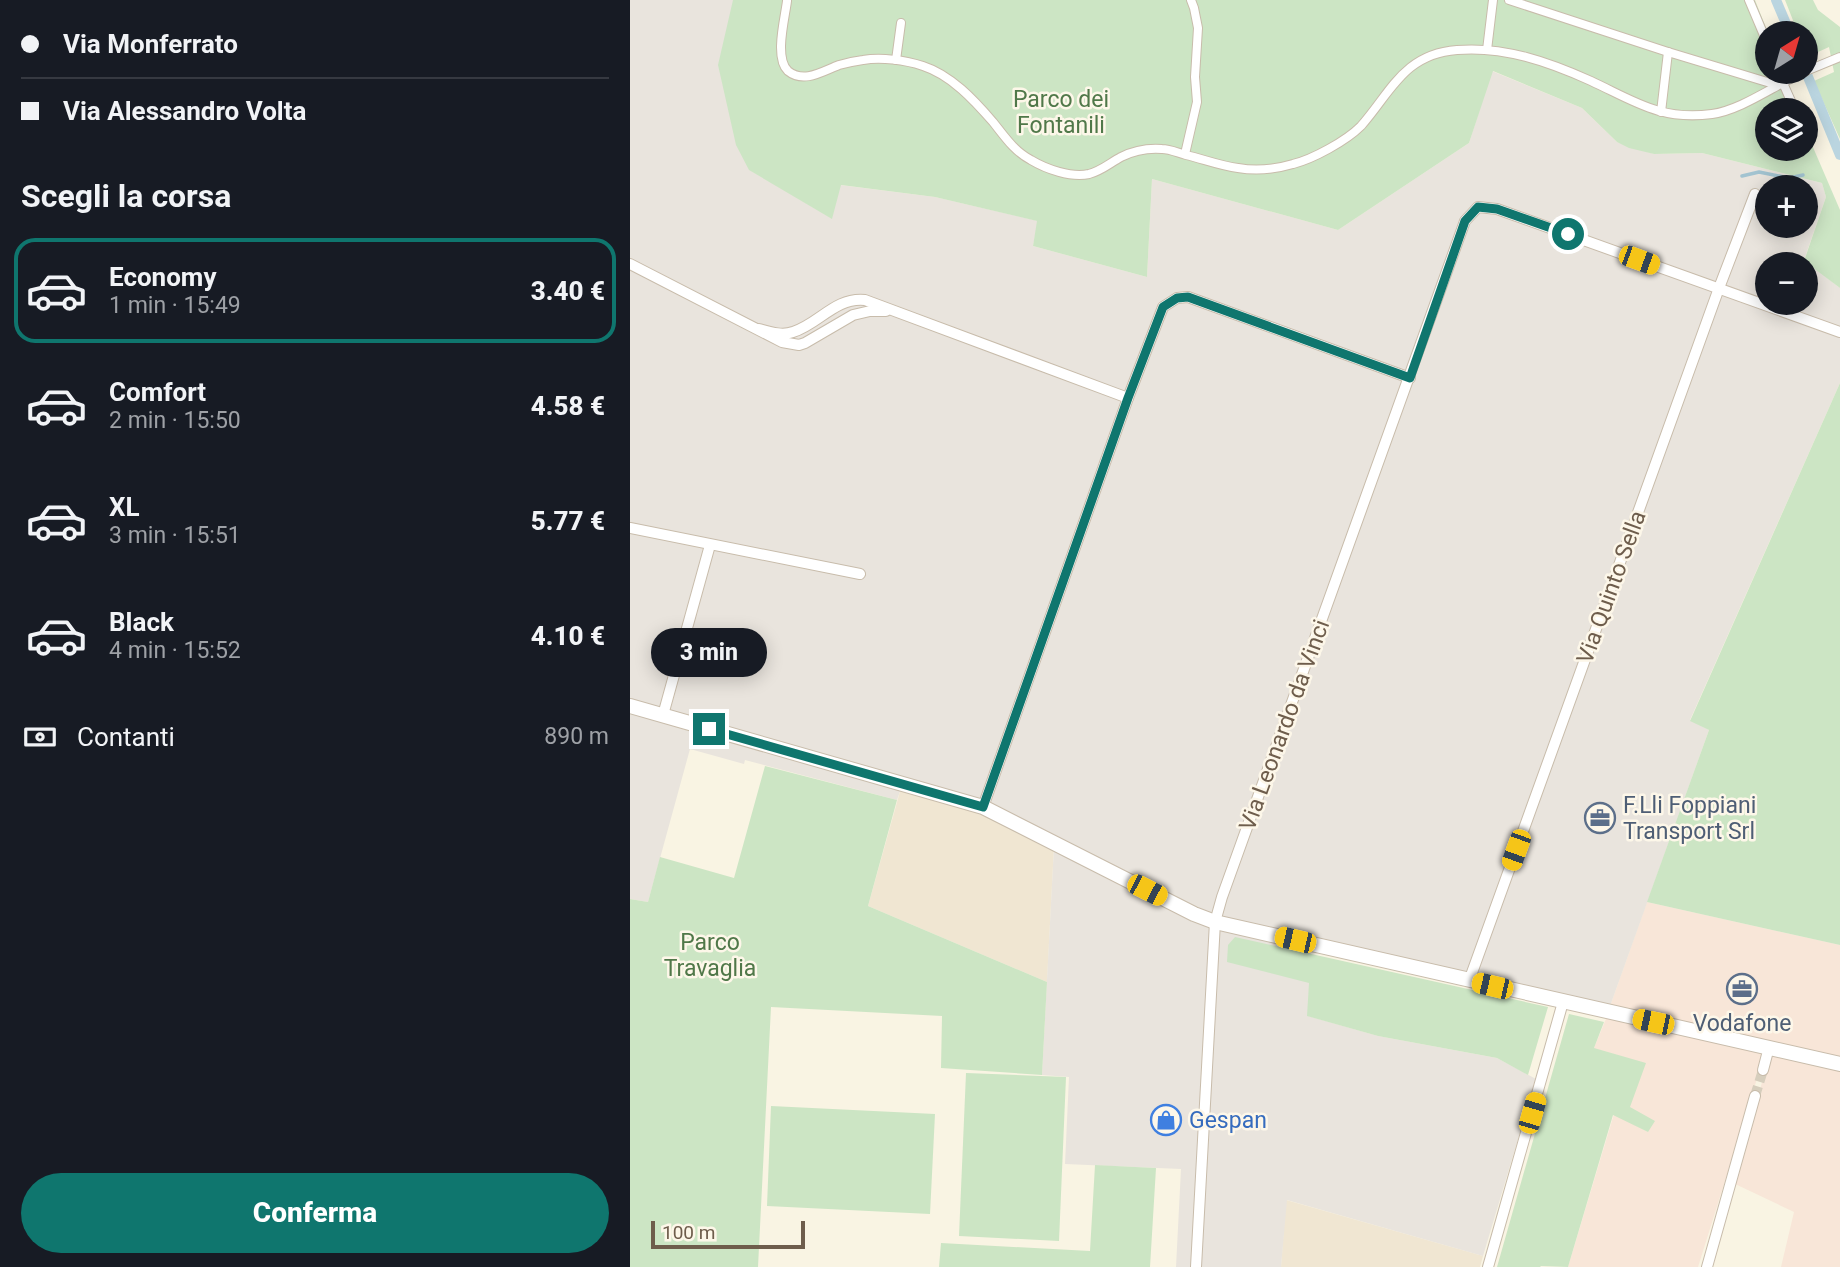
<!DOCTYPE html>
<html lang="it">
<head>
<meta charset="utf-8">
<style>
  :root { --surface:#171b24; --page:#20242c; --text:#f1f3f6; --muted:#9ea1a6; --line:#363941; --accent:#0f766e }
  body { margin:0; font-family:Roboto,sans-serif; background:var(--page); color:var(--text); height:100vh; display:flex; flex-direction:column; font-size:26px; white-space:nowrap }
  * { box-sizing:border-box; margin:0 }
  p { font-size:23px; color:var(--muted) }
  .icon { flex:none; width:38px; height:38px; fill:none; stroke:currentColor; stroke-width:2; stroke-linecap:round; stroke-linejoin:round }
  .map { position:relative; flex:1; overflow:hidden }
  .drawer { display:flex; flex-direction:column; background:var(--surface); width:630px }
  .drawer>* { flex:none }
  .banner { display:grid; align-content:center; height:154px; padding:0 21px; background:var(--surface) }
  .needle { width:46px; rotate:37deg }
  .controls { position:absolute; left:1125px; top:21px; display:grid; gap:14px }
  .controls a { display:grid; place-items:center; width:63px; height:63px; border-radius:50%; background:var(--surface); box-shadow:0 4px 18px #0003; font-size:35px }
  .scale { position:absolute; left:21px; bottom:18px; width:154px; box-sizing:border-box; padding-left:7px; border:4px solid #6e5d4c; border-top:0; font-size:19px; line-height:24px; white-space:nowrap; color:#6e5d4c; -webkit-text-stroke:5px #fdf7e9; paint-order:stroke }
  .end { position:absolute; width:32px; height:32px; margin:-16px; border:9px solid #0f766e; background:#fff; box-shadow:0 0 0 4px #fff }
  .from { border-radius:50% }
  .bubble { position:absolute; height:49px; border-radius:24px; background:var(--surface); box-shadow:0 4px 18px #0003; font-size:23px; font-weight:800; line-height:49px; text-align:center }
  .car { position:absolute; width:21px; height:42px; margin:-21px -10px; border-radius:9px; box-shadow:0 0 5px 2px #0007; background:linear-gradient(#f5c518 24%,#345 0 40%,#f5c518 0 76%,#345 0 86%,#f5c518 0) }
  .banner b { display:flex; align-items:center; gap:24px; height:66px; font-size:26px }
  .banner b+b { border-top:2px solid var(--line) }
  .banner i { width:18px; height:18px; background:var(--text) }
  ul { padding:0; list-style:none }
  li { display:flex; align-items:center; gap:21px; height:105px; margin:0 14px 10px; padding:0 7px; border:4px solid transparent; border-radius:21px }
  li div { flex:1 }
  li b { display:block; font-size:26px }
  li em { font-style:normal; font-weight:800 }
  li.selected { border-color:var(--accent) }
  li>.icon { width:63px; height:63px; stroke-width:1.5 }
  h2 { padding:0 21px; font-size:32px; line-height:84px }
  .pay { display:flex; align-items:center; gap:18px; height:77px; padding:0 21px; font-size:26px }
  .pay p { margin-inline-start:auto }
  .cta { display:flex; gap:14px; margin-top:auto; padding:14px 21px }
  .cta a { flex:1; height:80px; border-radius:42px; background:var(--accent); color:#fff; font-size:28px; font-weight:800; line-height:80px; text-align:center }
  main { display:flex; flex:1; min-height:0 }
  .map>svg:first-child { display:block }
</style>
</head>
<body>
<main>
<section class="drawer">
<div class="banner">
<b><i class="from"></i>Via Monferrato</b>
<b><i></i>Via Alessandro Volta</b>
</div>
<h2>Scegli la corsa</h2>
<ul>
<li class="selected"><svg class="icon" aria-label="car" viewBox="0 0 24 24"><path d="M5 17H2v-5l4-1 3-4h7l3 4 3 1v5h-3M9 17h6M6 11h13"/><circle cx="7" cy="17" r="2"/><circle cx="17" cy="17" r="2"/></svg><div><b>Economy</b><p>1 min · 15:49</p></div><em>3.40 €</em></li>
<li><svg class="icon" aria-label="car" viewBox="0 0 24 24"><path d="M5 17H2v-5l4-1 3-4h7l3 4 3 1v5h-3M9 17h6M6 11h13"/><circle cx="7" cy="17" r="2"/><circle cx="17" cy="17" r="2"/></svg><div><b>Comfort</b><p>2 min · 15:50</p></div><em>4.58 €</em></li>
<li><svg class="icon" aria-label="car" viewBox="0 0 24 24"><path d="M5 17H2v-5l4-1 3-4h7l3 4 3 1v5h-3M9 17h6M6 11h13"/><circle cx="7" cy="17" r="2"/><circle cx="17" cy="17" r="2"/></svg><div><b>XL</b><p>3 min · 15:51</p></div><em>5.77 €</em></li>
<li><svg class="icon" aria-label="car" viewBox="0 0 24 24"><path d="M5 17H2v-5l4-1 3-4h7l3 4 3 1v5h-3M9 17h6M6 11h13"/><circle cx="7" cy="17" r="2"/><circle cx="17" cy="17" r="2"/></svg><div><b>Black</b><p>4 min · 15:52</p></div><em>4.10 €</em></li>
</ul>
<div class="pay"><svg class="icon" aria-label="cash" viewBox="0 0 24 24"><path d="M3 7h18v10H3z"/><circle cx="12" cy="12" r="2"/></svg>Contanti<p>890 m</p></div>
<div class="cta"><a>Conferma</a></div>
</section>
<div class="map">
<svg width="1210" height="1267" viewBox="0 0 1210 1267">
  <rect width="100%" height="100%" fill="#f9f4e3"/>
  <g fill="#f0e6d2">
    <path d="M 271,788 L 352,810 L 424,846 L 417,982 L 238,906 Z"/>
    <path d="M 656,1200 L 853,1256 L 850,1267 L 651,1267 Z"/>
  </g>
  <g fill="#f8e6d8">
    <path d="M 1017,902 L 1210,945 L 1210,1057 L 979,1009 Z"/>
    <path d="M 978,1014 L 1136,1050 L 1068,1267 L 938,1267 L 984,1114 L 1018,1132 L 1000,1107 L 964,1048 Z"/>
    <path d="M 1141,1051 L 1210,1067 L 1210,1267 L 1151,1267 L 1164,1212 L 1103,1183 Z"/>
  </g>
  <g fill="#e9e4dd" fill-rule="evenodd">
    <path d="M 0,0 L 103,0 L 120,170 L 201,218 L 210,185 L 305,197 L 408,221 L 403,246 L 517,277 L 522,179 L 708,230 L 839,143 L 862,71 L 952,108 L 987,142 L 1024,154 L 1072,153 L 1192,183 L 1196,197 L 1174,260 L 1210,288 L 1210,383 L 1060,720 L 1079,730 L 979,1009 L 588,920 L 356,806 L 273,783 L 267,800 L 115,760 L 114,764 L 60,749 L 18,902 L 0,899 L 0,712 L 65,733 L 71,724 L 0,700 ZM 1138,187 L 1176,187 L 1176,226 L 1138,226 ZM 1138,264 L 1176,264 L 1176,303 L 1138,303 Z"/>
    <path d="M 424,846 L 563,917 L 681,946 L 678,1016 L 748,1036 L 867,1058 L 906,1079 L 853,1256 L 657,1200 L 651,1267 L 546,1267 L 551,1169 L 435,1164 L 439,1077 L 412,1075 Z"/>
  </g>
  <g fill="#cce5c4">
    <path d="M 103,0 L 1125,0 L 1138,33 L 1138,72 L 1153,72 L 1168,110 L 1138,110 L 1138,149 L 1176,149 L 1176,131 L 1210,210 L 1210,288 L 1174,261 L 1196,197 L 1192,183 L 1072,153 L 1024,154 L 999,148 L 987,142 L 952,108 L 863,71 L 839,143 L 708,230 L 522,179 L 517,277 L 403,246 L 407,221 L 305,197 L 211,185 L 202,219 L 119,170 L 106,145 L 88,65 Z"/>
    <path d="M 1155,0 L 1183,0 L 1188,10 L 1210,27 L 1210,139 L 1184,81 L 1204,72 L 1199,47 L 1177,57 L 1176,33 L 1168,33 Z"/>
    <path d="M 1210,383 L 1210,945 L 1017,902 L 1079,730 L 1060,721 Z"/>
    <path d="M 135,766 L 267,800 L 238,906 L 417,982 L 412,1075 L 311,1068 L 312,1016 L 141,1007 L 128,1267 L 0,1267 L 0,899 L 18,902 L 30,857 L 104,878 Z"/>
    <path d="M 605,937 L 918,1007 L 898,1075 L 867,1058 L 748,1036 L 677,1016 L 679,983 L 597,962 L 598,945 Z"/>
    <path d="M 939,1014 L 974,1022 L 964,1048 L 1016,1063 L 1000,1107 L 1025,1121 L 1018,1132 L 983,1115 L 938,1267 L 911,1266 L 910,1267 L 867,1267 Z"/>
    <path d="M 336,1073 L 436,1077 L 429,1241 L 329,1236 Z"/>
    <path d="M 141,1106 L 305,1114 L 300,1214 L 137,1206 Z"/>
    <path d="M 465,1165 L 526,1168 L 520,1267 L 309,1267 L 311,1243 L 460,1251 Z"/>
  </g>
  <g fill="none" stroke-linecap="round" stroke-linejoin="round">
    <path stroke="#a2c3d0" stroke-width="3.5" d="M 1112,176 L 1129,172 L 1159,178 L 1173,175"/>
    <g stroke="#bad5e0" stroke-width="10">
      <path d="M 1146,0 L 1160,33"/>
      <path d="M 1176,72 L 1210,155"/>
    </g>
    <path stroke="#d6cebd" stroke-width="10" stroke-dasharray="10 5" stroke-linecap="butt" d="M 1125,1096 L 1133,1070"/>
    <g stroke="#c8bcab" stroke-width="10">
      <g id="pedestrian">
        <path d="M 879,0 L 1038,52 L 1147,85"/>
        <path d="M 1119,0 L 1138,45"/>
        <path d="M 157,1 C 155,18 144,58 158,71 C 174,84 193,71 209,65 C 216,63 225,61 233,60 C 251,57 275,60 293,66 C 321,75 344,100 363,122 C 375,137 384,151 401,160 C 416,169 441,178 459,174 C 471,171 480,163 491,157 C 503,151 519,148 532,149 C 540,149 548,153 556,155 C 573,159 591,166 608,168 C 625,171 646,169 663,164 C 683,159 716,141 731,126 C 761,92 774,54 827,50 C 874,46 919,62 961,81 C 1004,101 1031,121 1082,114 C 1112,110 1146,84 1175,72"/>
        <path d="M 857,50 L 863,0"/>
        <path d="M 266,60 L 271,23"/>
        <path d="M 1176,71 L 1210,57"/>
        <path d="M 1148,72 L 1165,110"/>
        <path d="M 1031,112 L 1038,52"/>
        <path d="M 1176,136 L 1179,142"/>
        <path d="M 555,154 L 567,102 L 565,77 L 568,28 L 564,8 L 561,0"/>
      </g>
    </g>
    <g stroke="#c8bcab" stroke-width="12">
      <g id="minor">
        <path d="M 0,264 L 152,342 L 169,345 L 175,343 L 223,315 L 240,311 L 256,311"/>
        <path d="M 129,329 C 140,332 152,336 163,332 C 189,324 205,297 235,300 L 498,398"/>
        <path d="M 0,528 L 230,574"/>
        <path d="M 33,715 L 80,545"/>
        <path d="M 353,807 L 498,398 L 533,307 L 547,298 L 558,297 L 780,378"/>
        <path d="M 839,981 L 1089,288 L 1125,194"/>
        <path d="M 1133,1070 L 1139,1047"/>
        <path d="M 566,1267 L 585,922 L 592,897 L 835,221 L 848,207 L 867,209 L 1210,332"/>
        <path d="M 858,1267 L 933,1002"/>
        <path d="M 1077,1267 L 1125,1096"/>
      </g>
    </g>
    <g stroke="#c8bcab" stroke-width="16">
      <path id="tertiary" d="M 0,706 L 353,807 L 564,914 L 585,922 L 1210,1064"/>
    </g>
    <use href="#pedestrian" stroke="#fff" stroke-width="8"/>
    <use href="#minor" stroke="#fff" stroke-width="10"/>
    <use href="#tertiary" stroke="#fff" stroke-width="14"/>
  </g>
  <g fill="none" stroke-linecap="round" stroke-linejoin="round">
    <path stroke="#0f766e" stroke-width="9" d="M 79,729 L 353,807 L 498,398 L 533,307 L 547,298 L 558,297 L 780,378 L 835,221 L 848,207 L 867,209 L 938,234"/>
  </g>
  <defs>
    <g id="office-ring" transform="scale(1.575)"><circle r="9.5" fill="#fdf7e9" stroke="#5c6f8a" stroke-width="1.5"/><path d="M-6-3h4V-5.5h4V-3h4V5H-6ZM-1-4.5V-3h2v-1.5ZM-6 0V1H6V0Z" fill="#5c6f8a"/></g>
    <g id="shop-ring" transform="scale(1.575)"><circle r="9.5" fill="#fdf7e9" stroke="#3f7fe0" stroke-width="1.5"/><path d="M-5-2.5h2.3a2.7 3.5 0 0 1 5.4 0H5L5.5 6h-11ZM-1.5-2.5h3a1.5 2.3 0 0 0-3 0Z" fill="#3f7fe0"/></g>
  </defs>
  <g fill-rule="evenodd">
    <use href="#office-ring" x="970" y="818"/>
    <use href="#office-ring" x="1112" y="989"/>
    <use href="#shop-ring" x="536" y="1120"/>
  </g>
  <g text-anchor="middle" stroke-width="5" stroke-linejoin="round" paint-order="stroke">
    <g font-size="23" fill="#507849" stroke="#fdf7e9">
      <text x="431" y="107">Parco dei<tspan x="431" dy="26">Fontanili</tspan></text>
      <text x="80" y="950">Parco<tspan x="80" dy="26">Travaglia</tspan></text>
    </g>
    <g font-size="23" fill="#6e5d4c" stroke="#fdf7e9">
      <text transform="translate(981 587) rotate(-70)" y="8">Via Quinto Sella</text>
      <text transform="translate(654 725) rotate(-70)" y="8">Via Leonardo da Vinci</text>
    </g>
    <g font-size="23" fill="#4e5e75" stroke="#fdf7e9" text-anchor="start">
      <text x="993" y="813">F.Lli Foppiani<tspan x="993" dy="26">Transport Srl</tspan></text>
      <text x="1112" y="1031" text-anchor="middle">Vodafone</text>
    </g>
    <g font-size="23" fill="#366cbe" stroke="#fdf7e9" text-anchor="start">
      <text x="559" y="1128">Gespan</text>
    </g>
  </g>
</svg>
<div class="controls">
<a><svg class="needle" viewBox="-14 -14 28 28"><path d="M0-13l5 13h-10z" fill="#e53935"/><path d="M0 13l5-13h-10z" fill="#9ea1a6"/></svg></a>
<a><svg class="icon" aria-label="layers" viewBox="0 0 24 24"><path d="M12 4l9 5-9 5-9-5zM3 14l9 5 9-5"/></svg></a>
<a>+</a>
<a>−</a>
</div>
<div class="scale">100 m</div>
<i class="end from" style="left:938px;top:234px"></i>
<i class="end" style="left:79px;top:729px"></i>
<div class="bubble" style="left:21px;top:628px;width:116px">3 min</div>
<i class="car" style="left:1009px;top:260px;rotate:110deg"></i>
<i class="car" style="left:886px;top:850px;rotate:200deg"></i>
<i class="car" style="left:517px;top:890px;rotate:117deg"></i>
<i class="car" style="left:665px;top:940px;rotate:283deg"></i>
<i class="car" style="left:862px;top:986px;rotate:283deg"></i>
<i class="car" style="left:1023px;top:1022px;rotate:282deg"></i>
<i class="car" style="left:902px;top:1113px;rotate:16deg"></i>
</div>
</main>
</body>
</html>
